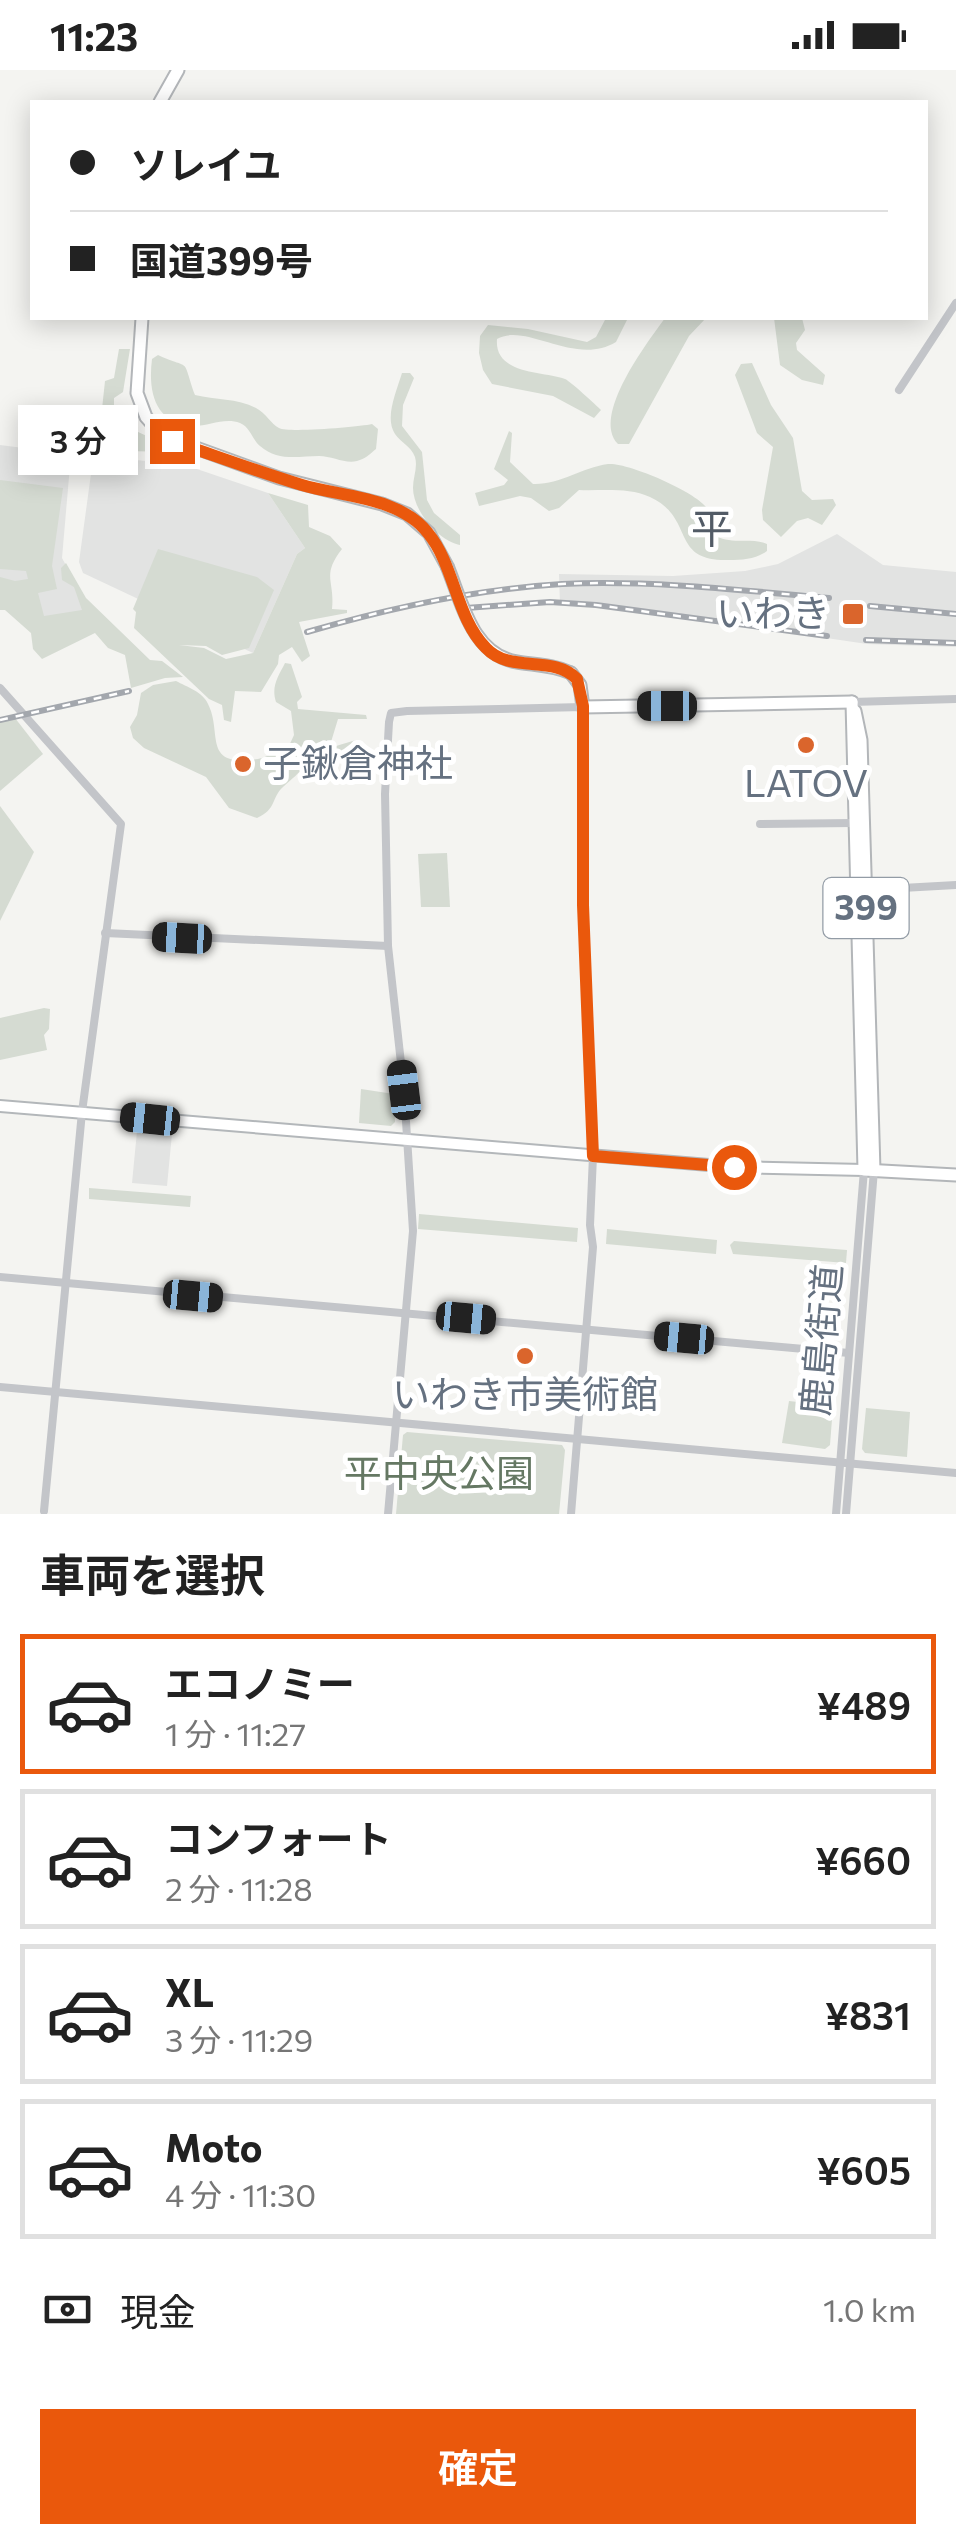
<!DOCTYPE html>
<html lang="ja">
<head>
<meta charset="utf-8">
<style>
  :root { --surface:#fff; --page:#f2f2f2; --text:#222; --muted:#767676; --line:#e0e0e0; --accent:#ea580c }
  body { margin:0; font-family:Commissioner,"Noto Sans JP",sans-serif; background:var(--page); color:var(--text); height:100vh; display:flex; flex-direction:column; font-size:38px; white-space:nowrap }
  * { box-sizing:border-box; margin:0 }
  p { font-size:32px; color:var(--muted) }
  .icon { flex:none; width:55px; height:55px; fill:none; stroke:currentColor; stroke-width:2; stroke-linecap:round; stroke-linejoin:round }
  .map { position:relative; height:1444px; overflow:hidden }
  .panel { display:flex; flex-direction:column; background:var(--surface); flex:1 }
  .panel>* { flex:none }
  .banner { position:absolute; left:30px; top:30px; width:898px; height:220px; border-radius:0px; box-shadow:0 5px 25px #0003; display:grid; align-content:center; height:220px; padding:0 40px; background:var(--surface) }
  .end { position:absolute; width:45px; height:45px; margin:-22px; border:12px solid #ea580c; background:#fff; box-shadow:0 0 0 5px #fff }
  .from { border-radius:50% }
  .bubble { position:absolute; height:70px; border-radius:0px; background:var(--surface); box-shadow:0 5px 25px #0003; font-size:32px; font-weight:600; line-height:70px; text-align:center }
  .car { position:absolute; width:30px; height:60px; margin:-30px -15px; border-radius:12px; box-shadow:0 0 8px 2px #0007; background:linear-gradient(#222 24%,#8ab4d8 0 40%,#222 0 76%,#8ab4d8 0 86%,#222 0) }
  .banner b { display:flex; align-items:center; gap:35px; height:95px; font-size:38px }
  .banner b+b { border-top:2px solid var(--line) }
  .banner i { width:25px; height:25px; background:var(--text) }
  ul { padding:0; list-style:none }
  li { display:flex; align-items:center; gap:30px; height:140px; margin:0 20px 15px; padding:0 20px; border:5px solid var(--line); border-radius:0px }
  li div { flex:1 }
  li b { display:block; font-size:38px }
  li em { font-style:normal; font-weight:600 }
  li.current { border-color:var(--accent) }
  li>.icon { width:90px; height:90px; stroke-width:1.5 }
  h2 { padding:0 40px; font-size:45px; line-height:120px }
  .pay { display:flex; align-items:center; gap:25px; height:110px; padding:0 40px; font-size:38px }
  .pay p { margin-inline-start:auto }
  .primary-button { display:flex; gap:20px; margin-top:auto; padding:20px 40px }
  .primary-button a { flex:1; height:115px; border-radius:0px; background:var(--accent); color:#fff; font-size:40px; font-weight:600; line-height:115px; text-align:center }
  .status { display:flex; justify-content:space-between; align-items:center; height:70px; padding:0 50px; background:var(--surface); direction:ltr }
  .status svg { height:28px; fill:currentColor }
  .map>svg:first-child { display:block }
</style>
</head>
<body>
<div class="status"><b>11:23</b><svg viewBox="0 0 49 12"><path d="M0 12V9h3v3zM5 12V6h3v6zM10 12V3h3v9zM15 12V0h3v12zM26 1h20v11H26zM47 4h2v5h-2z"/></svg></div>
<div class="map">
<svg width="956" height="1444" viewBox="0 0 956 1444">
  <rect width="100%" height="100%" fill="#f4f4f1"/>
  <g fill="#e2e3e2">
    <path d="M 0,375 L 71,384 L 62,488 L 92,544 L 40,552 L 0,518 Z"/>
    <path d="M 97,386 L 185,395 L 268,423 L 305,478 L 297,484 L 253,583 L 83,503 L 79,492 L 93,389 Z"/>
    <path d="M 837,464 L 883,495 L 956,502 L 956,577 L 867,574 L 657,543 L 560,534 L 559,504 L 673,506 L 745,501 L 778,494 Z"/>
    <path d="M 137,1061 L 172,1064 L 167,1116 L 132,1113 Z"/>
  </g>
  <g fill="#d5dbd2">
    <path d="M 606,248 L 628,248 L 616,272 C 575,297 526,252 497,269 C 494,305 544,301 565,309 C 570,311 596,335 601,340 L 594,348 L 553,326 L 492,314 L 483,300 L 479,283 L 480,266 L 488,255 L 528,259 L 587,272 L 596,267 Z"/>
    <path d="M 665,248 L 706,248 L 689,266 L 629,374 L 618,374 C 591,346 647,273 665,248 Z"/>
    <path d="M 774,248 L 802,248 L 805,260 L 796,273 L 797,280 L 825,305 L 823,315 L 802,310 L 780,295 Z"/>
    <path d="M 119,279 L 130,279 L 123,322 L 114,328 L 114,349 L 127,349 L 136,361 L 166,375 L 168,382 L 128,381 L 101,373 L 99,367 L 105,311 L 114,308 Z"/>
    <path d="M 158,285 C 193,301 181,285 195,325 C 215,330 237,328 256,338 C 266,343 271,354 279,358 C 288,363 359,357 372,354 L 378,359 L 376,379 C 370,384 365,389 357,391 C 345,394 332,386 319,386 C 299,386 278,392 260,376 C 252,369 250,357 240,353 C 225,347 209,356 194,356 C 154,354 148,321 152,289 Z"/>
    <path d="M 752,293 L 771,335 L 793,368 L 802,421 L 812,430 L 833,429 L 836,435 L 822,455 L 808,448 L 797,451 L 781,467 L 763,450 L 762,440 L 773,377 L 757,363 L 735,305 L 741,294 Z"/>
    <path d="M 402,303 L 410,303 L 414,308 L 403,335 L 402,356 L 422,382 L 427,430 L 434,443 L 460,465 L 460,475 C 439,471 413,441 413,418 C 413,407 418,398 415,387 C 411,376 401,373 395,364 C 384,348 397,320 402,303 Z"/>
    <path d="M 509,361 L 512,363 L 510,392 L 533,414 C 559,415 581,398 608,394 C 627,392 694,421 706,437 C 711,445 712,458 716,466 C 733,475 751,467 767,474 L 767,481 C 756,489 743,490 729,490 C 669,492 696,448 650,427 C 628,417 602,421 579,420 L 559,438 L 549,441 L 531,428 L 520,426 L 479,436 L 475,423 L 504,415 L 508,410 L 494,399 Z"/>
    <path d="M 0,410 L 63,418 L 52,496 L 57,519 L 38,523 L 44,546 L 82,540 L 74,517 L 62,510 L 61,498 L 66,493 L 86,528 L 150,590 L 162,591 L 183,607 L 165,608 L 131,618 L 125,585 L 108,578 L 95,563 L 42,589 L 33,579 L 31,563 L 5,540 L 0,540 L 0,507 L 15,511 L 28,509 L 26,501 L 0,499 Z"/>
    <path d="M 268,423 L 308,435 L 309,457 L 330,466 L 342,479 C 321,506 335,510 332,539 L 347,540 L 347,543 L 299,552 L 310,586 L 302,592 L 292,577 L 279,585 L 278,594 L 261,622 L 235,621 L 231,652 L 224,650 L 222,635 L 209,629 L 134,558 L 136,542 L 133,539 L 158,479 L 257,507 L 274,520 L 249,578 L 222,585 L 206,576 L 179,575 L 204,578 L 226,589 L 253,583 L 297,484 L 305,478 Z"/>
    <path d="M 285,593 L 291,594 L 302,627 L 297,632 L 298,639 L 366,645 L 367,649 L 338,649 L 331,672 L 336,676 L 356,670 L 362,676 L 359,684 L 341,687 L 338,695 L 307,694 C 299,703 292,709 283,717 C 271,728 277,739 257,748 L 229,738 L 206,707 L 144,678 L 133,668 L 130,657 L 137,645 L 141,623 L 153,615 L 176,611 C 187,617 203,622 208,634 C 223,663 201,698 258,689 C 268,687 277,680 288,678 L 294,665 L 291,641 L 276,632 C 271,616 278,607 285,593 Z"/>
    <path d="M 15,648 L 43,684 L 0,721 L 0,652 Z"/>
    <path d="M 0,736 L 34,782 L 0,851 Z"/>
    <path d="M 447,783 L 450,837 L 421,837 L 418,784 Z"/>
    <path d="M 44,938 L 50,939 L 49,959 L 44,965 L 47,980 L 0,990 L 0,948 Z"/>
    <path d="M 361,1019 L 394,1024 L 395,1052 L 391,1056 L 359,1053 Z"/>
    <path d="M 89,1118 L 191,1126 L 190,1137 L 89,1129 Z"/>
    <path d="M 419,1144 L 578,1158 L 577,1172 L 418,1159 Z"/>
    <path d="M 607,1159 L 717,1170 L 716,1184 L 606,1174 Z"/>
    <path d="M 734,1171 L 847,1180 L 846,1193 L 733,1184 L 730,1175 Z"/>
    <path d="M 789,1331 L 833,1336 L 830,1375 L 825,1379 L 782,1373 Z"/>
    <path d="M 866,1338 L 910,1342 L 907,1387 L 865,1383 L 862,1379 Z"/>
    <path d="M 407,1362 L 562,1375 L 565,1380 L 559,1444 L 396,1444 L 403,1365 Z"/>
  </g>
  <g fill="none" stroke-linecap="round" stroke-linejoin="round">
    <g stroke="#b3b7ba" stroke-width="14">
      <path id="primary" d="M 0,1036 L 733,1097 L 864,1100"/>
    </g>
    <g stroke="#b3b6b9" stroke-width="15">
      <g id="trunk">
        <path d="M 160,32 L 178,0"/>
        <path d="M 142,248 L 137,323 L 146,347 L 163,366 L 279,408 L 382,434 L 407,444 L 429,463 L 447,496"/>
        <path d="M 571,603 L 580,615 L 583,637 L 852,632"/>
        <path d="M 852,632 L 864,1100 L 956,1105"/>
        <path d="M 855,641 L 861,670 L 874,1100"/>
      </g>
    </g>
    <g stroke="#c3c5c9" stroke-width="8">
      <path d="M 899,320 L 956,233"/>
      <path d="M 0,618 L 121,754 L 82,1042 L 44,1441"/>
      <path d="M 852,632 L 956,629"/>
      <path d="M 760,754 L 853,753"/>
      <path d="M 866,820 L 956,815"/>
      <path d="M 105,863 L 388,876"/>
      <path d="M 0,1207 L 849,1283"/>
      <path d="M 0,1317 L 956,1403"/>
      <path d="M 388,1444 L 413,1161 L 404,1020 L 388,876 L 385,724 L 389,652 L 391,643 L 407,641 L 583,637 L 583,835 L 593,1086 L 590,1155 L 593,1177 L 571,1444"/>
      <path d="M 836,1444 L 864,1100"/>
      <path d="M 846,1444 L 874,1100"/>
    </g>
    <use href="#primary" stroke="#fff" stroke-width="10"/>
    <use href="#trunk" stroke="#fff" stroke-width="11"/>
    <g stroke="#a3a7ad" stroke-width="6">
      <g id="rail">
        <path d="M 870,536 L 956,544"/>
        <path d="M 466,538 L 550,532 L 596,535 L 827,566"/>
        <path d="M 307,562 C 389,538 476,519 562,514 C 651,510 740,520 829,528"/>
        <path d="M 866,570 L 956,573"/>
        <path d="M 0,650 L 129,621"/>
      </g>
    </g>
    <use href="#rail" stroke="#fff" stroke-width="2.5" stroke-dasharray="8" stroke-linecap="butt"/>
    <g stroke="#b3b6b9" stroke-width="15" stroke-linecap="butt">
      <path id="trunk-bridge" d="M 447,496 C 462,532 472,585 517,592 C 535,595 554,595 571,603"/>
    </g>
    <use href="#trunk-bridge" stroke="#fff" stroke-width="11"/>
  </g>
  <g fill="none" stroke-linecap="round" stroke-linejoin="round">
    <path stroke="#ea580c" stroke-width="12" d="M 172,371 C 216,386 259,402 302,415 C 343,427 400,427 428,463 C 455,496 456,548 486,578 C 510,604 553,584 577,609 L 583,636 L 583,835 L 593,1086 L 734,1097"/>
  </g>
  <g fill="#da652c" stroke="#fff" stroke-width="4">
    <rect x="841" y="532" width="24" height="24" rx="5"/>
    <circle cx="806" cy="675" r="10"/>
    <circle cx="243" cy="694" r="10"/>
    <circle cx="525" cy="1286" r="10"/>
  </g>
  <g text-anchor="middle" stroke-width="10" stroke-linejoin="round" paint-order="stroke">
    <rect fill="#fff" stroke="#939ca6" stroke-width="2.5" x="823.5" y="808" width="85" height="60" rx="8"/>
    <g font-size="35" font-weight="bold" fill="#657180">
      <text x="866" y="850">399</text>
    </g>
    <g font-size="38" fill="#657180" stroke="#fff">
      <text x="830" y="557" text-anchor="end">いわき</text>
      <text x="263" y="707" text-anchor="start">子鍬倉神社</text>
      <text x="806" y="727">LATOV</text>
      <text x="525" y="1338">いわき市美術館</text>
    </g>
    <g font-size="38" fill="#657180" stroke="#fff">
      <text transform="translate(822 1270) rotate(-85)" y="13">鹿島街道</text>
    </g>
    <g font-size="38" fill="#657863" stroke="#fff">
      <text x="439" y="1417">平中央公園</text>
    </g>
    <g font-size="42" fill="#525b66" stroke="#fff">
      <text x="712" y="474">平</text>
    </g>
  </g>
</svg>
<i class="end from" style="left:734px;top:1097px"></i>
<i class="end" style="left:172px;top:371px"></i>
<div class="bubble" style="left:18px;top:335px;width:120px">3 分</div>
<i class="car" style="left:667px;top:636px;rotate:270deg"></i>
<i class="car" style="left:182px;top:868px;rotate:273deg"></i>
<i class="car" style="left:404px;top:1020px;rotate:353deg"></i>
<i class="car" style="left:150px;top:1049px;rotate:276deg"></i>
<i class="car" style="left:193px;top:1226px;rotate:95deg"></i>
<i class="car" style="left:466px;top:1248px;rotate:95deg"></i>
<i class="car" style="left:684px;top:1268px;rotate:275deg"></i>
<div class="banner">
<b><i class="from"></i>ソレイユ</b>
<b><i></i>国道399号</b>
</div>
</div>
<section class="panel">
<h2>車両を選択</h2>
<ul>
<li class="current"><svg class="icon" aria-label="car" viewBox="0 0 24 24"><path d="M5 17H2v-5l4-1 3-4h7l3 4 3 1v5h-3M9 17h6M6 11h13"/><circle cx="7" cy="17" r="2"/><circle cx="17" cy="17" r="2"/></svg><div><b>エコノミー</b><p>1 分 · 11:27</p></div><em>¥489</em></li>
<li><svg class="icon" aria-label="car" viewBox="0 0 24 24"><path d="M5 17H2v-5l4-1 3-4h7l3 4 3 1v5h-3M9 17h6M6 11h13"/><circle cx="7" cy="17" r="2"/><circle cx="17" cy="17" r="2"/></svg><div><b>コンフォート</b><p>2 分 · 11:28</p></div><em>¥660</em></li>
<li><svg class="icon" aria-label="car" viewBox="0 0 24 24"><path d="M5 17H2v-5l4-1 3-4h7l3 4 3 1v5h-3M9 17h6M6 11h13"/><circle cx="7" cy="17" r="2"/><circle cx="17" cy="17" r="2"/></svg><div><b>XL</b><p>3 分 · 11:29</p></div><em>¥831</em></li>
<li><svg class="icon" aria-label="car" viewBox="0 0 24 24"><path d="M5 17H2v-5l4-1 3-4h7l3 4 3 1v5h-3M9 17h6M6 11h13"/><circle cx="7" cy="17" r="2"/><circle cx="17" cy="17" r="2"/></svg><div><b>Moto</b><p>4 分 · 11:30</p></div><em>¥605</em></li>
</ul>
<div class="pay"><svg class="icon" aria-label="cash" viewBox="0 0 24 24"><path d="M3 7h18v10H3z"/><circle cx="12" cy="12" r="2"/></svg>現金<p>1.0 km</p></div>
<div class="primary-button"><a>確定</a></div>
</section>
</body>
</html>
